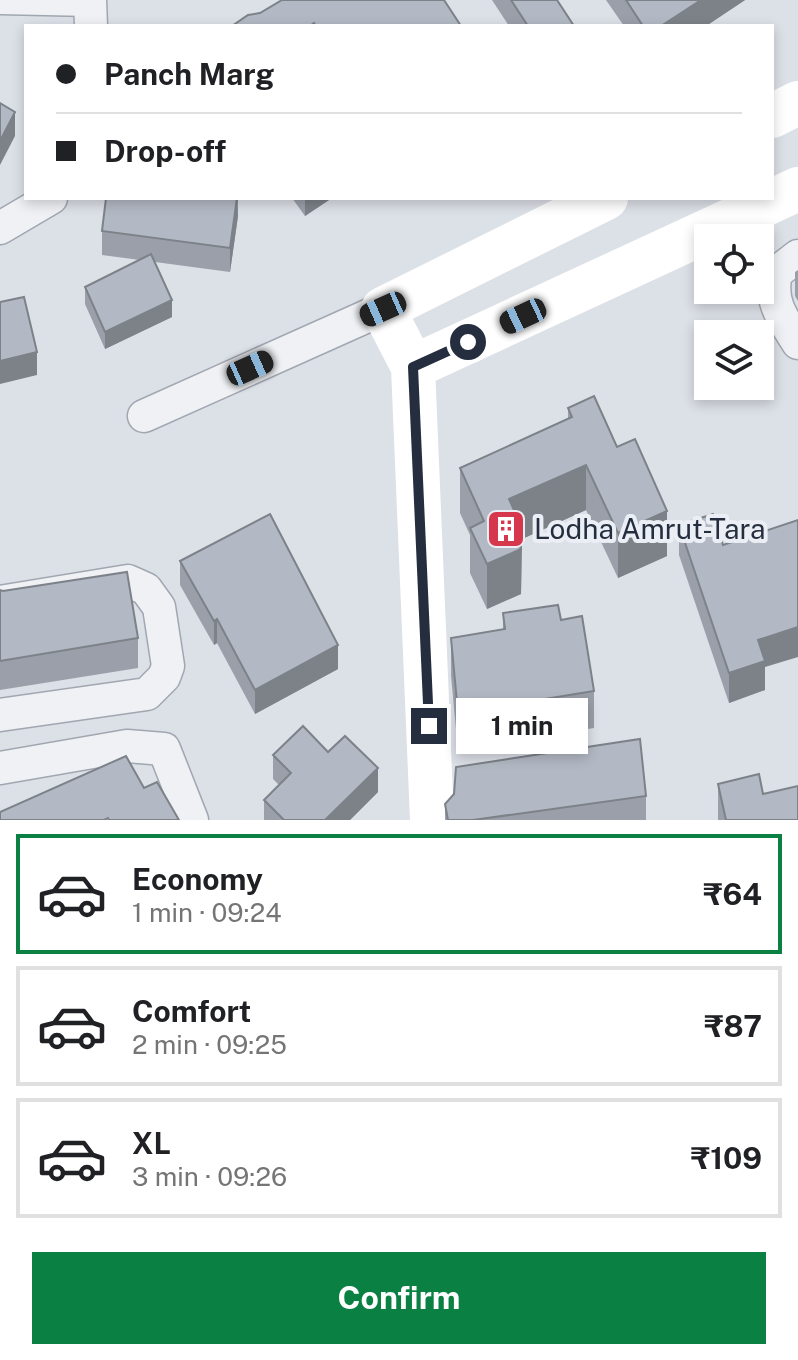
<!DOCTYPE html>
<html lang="en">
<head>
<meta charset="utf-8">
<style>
  :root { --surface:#fff; --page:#f2f2f2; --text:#202124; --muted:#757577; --line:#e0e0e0; --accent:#0b8043 }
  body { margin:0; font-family:"Public Sans",sans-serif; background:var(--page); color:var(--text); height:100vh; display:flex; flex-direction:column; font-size:30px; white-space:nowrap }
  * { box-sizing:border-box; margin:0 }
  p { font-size:26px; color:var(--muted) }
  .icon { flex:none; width:44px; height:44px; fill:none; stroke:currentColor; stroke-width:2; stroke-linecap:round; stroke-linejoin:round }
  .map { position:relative; height:820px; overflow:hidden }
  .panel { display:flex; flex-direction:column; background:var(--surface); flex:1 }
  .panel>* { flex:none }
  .top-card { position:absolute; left:24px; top:24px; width:750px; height:176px; border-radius:0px; box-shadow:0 4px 12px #0003; display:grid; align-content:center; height:176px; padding:0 32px; background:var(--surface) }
  .controls { position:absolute; left:694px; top:224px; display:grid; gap:16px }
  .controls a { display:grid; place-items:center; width:80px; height:80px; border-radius:0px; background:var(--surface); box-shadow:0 4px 12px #0003; font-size:40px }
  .end { position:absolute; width:36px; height:36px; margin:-18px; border:10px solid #252e3e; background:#fff; box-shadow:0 0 0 4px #fff }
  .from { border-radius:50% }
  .bubble { position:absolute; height:56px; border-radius:0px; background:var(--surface); box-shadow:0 4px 12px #0003; font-size:26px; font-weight:700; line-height:56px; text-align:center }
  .car { position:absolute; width:24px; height:48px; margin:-24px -12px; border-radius:10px; box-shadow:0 0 6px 2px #0007; background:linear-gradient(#222 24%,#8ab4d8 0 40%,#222 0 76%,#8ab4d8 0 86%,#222 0) }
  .top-card b { display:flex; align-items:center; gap:28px; height:76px; font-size:30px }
  .top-card b+b { border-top:2px solid var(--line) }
  .top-card i { width:20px; height:20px; background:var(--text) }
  ul { padding:14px 0 0; list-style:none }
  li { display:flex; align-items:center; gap:24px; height:120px; margin:0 16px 12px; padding:0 16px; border:4px solid var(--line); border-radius:0px }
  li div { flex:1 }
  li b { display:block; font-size:30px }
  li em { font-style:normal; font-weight:700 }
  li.active { border-color:var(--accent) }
  li>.icon { width:72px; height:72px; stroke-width:1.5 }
  .action { display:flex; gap:16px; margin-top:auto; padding:16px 32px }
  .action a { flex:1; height:92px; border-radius:0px; background:var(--accent); color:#fff; font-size:32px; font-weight:700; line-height:92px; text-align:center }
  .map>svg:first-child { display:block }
</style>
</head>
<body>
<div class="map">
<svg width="798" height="820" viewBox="0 0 798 820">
  <rect width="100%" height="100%" fill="#dce0e7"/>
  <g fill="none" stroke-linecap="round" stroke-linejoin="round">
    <g stroke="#a1a7b1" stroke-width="19">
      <path id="lane" d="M 0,6 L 90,8"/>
    </g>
    <g stroke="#a1a7b1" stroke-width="35">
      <g id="street">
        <path d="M 90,0 L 91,26"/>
        <path d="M 0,228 L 51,198"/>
        <path d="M 798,256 L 776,273 C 769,302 783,319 798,343"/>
        <path d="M 144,416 L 383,309"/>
        <path d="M 0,602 L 128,581 L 146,589 L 159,607 L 168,666 L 164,677 L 147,694 L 0,715"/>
        <path d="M 0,768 L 127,746 L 164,749 L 192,820"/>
      </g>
    </g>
    <use href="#lane" stroke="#eff1f5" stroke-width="16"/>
    <use href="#street" stroke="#eff1f5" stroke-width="32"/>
    <g stroke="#fff" stroke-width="44">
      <path d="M 772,116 L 798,103"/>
      <path d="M 413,367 L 798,189"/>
      <path d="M 432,820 L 413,367 L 383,309 L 606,198"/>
    </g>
  </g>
  <g fill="#9a9fa9">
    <path d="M 492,0 L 557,0 L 574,26 L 509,26 Z"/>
    <path d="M 606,0 L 745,0 L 706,26 L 624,26 Z"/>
    <path d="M 238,198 L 238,216 L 230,272 L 155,262 L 172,317 L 105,349 L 85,304 L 85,287 L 140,260 L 102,255 L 102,231 Z"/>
    <path d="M 292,198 L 332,198 L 305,216 Z"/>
    <path d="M 798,270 L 798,301 L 795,296 L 795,272 Z"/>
    <path d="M 568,408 L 667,556 L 618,578 L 586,510 L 522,539 L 521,594 L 487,609 L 470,573 L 470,535 L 460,513 L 460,468 L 568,419 Z"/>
    <path d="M 679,525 L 765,667 L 765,690 L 729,703 L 679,555 Z"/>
    <path d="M 180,561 L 338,669 L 255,714 L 217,643 L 214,645 L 180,585 Z"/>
    <path d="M 0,590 L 138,638 L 138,668 L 0,690 Z"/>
    <path d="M 503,613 L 561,620 L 594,691 L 594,728 L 458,750 L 451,676 L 451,638 L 503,629 Z"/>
    <path d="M 328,752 L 378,792 L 350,820 L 264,820 L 264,800 L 279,785 L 273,779 L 273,755 Z"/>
    <path d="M 718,784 L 763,794 L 798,820 L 718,820 Z"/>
    <path d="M 646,796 L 646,820 L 445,820 L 445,804 Z"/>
  </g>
  <g fill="#7d8289">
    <path d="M 701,0 L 745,0 L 706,26 L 661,26 Z"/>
    <path d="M 15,112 L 15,136 L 0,165 L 0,141 Z"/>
    <path d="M 237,198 L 238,216 L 230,272 L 230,248 Z"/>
    <path d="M 305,198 L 332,198 L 305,216 Z"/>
    <path d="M 172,300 L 172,317 L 105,349 L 105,332 Z"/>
    <path d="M 37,352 L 37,375 L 0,384 L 0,361 Z"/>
    <path d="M 586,465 L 586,510 L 522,539 L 521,594 L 487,609 L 487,564 L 509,499 Z"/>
    <path d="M 667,511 L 667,556 L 618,578 L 618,533 Z"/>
    <path d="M 217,619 L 217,643 L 214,645 L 214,621 Z"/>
    <path d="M 798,627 L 798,657 L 765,667 L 765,690 L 729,703 L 729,673 L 758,640 Z"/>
    <path d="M 338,645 L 338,669 L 255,714 L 255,690 Z"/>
    <path d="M 378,768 L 378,792 L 350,820 L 325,820 Z"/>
  </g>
  <g fill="#b3b9c4" stroke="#7d8289" stroke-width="2">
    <path d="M 282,0 L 444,0 L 461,26 L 316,26 L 314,23 L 310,26 L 232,26 L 248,15 L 260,13 Z"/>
    <path d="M 511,0 L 557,0 L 574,26 L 528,26 Z"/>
    <path d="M 626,0 L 701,0 L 661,26 L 643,26 Z"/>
    <path d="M 0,103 L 15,112 L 0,141 Z"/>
    <path d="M 106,198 L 237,198 L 230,248 L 102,231 Z"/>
    <path d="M 151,254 L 172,300 L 105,332 L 85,287 Z"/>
    <path d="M 24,297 L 37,352 L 0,361 L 0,302 Z"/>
    <path d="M 594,396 L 617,447 L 635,439 L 667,511 L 618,533 L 586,465 L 509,499 L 522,528 L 513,532 L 521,549 L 487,564 L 470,528 L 484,521 L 460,468 L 572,417 L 568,408 Z"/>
    <path d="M 270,514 L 338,645 L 255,690 L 217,619 L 214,621 L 180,561 Z"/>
    <path d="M 713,514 L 723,545 L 798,520 L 798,627 L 758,640 L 765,661 L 729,673 L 679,525 Z"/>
    <path d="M 127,572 L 138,638 L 0,661 L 0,590 L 3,591 Z"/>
    <path d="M 558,605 L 561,620 L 582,616 L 594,691 L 458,713 L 451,638 L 505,629 L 503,613 Z"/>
    <path d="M 303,726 L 328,752 L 345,736 L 378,768 L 325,820 L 284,820 L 264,800 L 291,773 L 273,755 Z"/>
    <path d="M 640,739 L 646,796 L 473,820 L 448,820 L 445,804 L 454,794 L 456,767 Z"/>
    <path d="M 126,756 L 144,788 L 157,782 L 179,820 L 109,820 L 108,818 L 104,820 L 0,820 L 0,812 Z"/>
    <path d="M 759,774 L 763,794 L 798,786 L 798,820 L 726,820 L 718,784 Z"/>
  </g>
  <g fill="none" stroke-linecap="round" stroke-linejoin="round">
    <path stroke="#252e3e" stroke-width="10" d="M 429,726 L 413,367 L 468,342"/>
  </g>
  <defs>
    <g id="building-square" transform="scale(2)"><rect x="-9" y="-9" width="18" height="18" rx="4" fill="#d6374c" stroke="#ebeff5"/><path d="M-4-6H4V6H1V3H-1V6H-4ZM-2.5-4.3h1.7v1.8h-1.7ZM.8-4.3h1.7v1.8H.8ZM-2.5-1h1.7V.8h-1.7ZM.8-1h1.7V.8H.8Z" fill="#fff"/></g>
  </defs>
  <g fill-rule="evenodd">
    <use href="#building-square" x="506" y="529"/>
  </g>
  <g text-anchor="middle" stroke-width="8" stroke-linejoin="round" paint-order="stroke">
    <g font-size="28" fill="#252e3e" stroke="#ebeff5" text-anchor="start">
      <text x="534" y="539">Lodha Amrut-Tara</text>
    </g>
  </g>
</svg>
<div class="controls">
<a><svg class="icon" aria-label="locate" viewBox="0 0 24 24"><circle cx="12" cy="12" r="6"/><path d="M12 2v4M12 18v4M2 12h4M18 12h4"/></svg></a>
<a><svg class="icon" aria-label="layers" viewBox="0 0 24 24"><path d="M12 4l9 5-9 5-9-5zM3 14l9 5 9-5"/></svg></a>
</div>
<i class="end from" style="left:468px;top:342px"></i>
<i class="end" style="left:429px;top:726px"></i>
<div class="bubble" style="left:456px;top:698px;width:132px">1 min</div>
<i class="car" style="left:383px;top:309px;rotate:246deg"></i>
<i class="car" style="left:523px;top:316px;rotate:245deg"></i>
<i class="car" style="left:250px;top:368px;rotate:66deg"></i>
<div class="top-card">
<b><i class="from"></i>Panch Marg</b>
<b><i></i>Drop-off</b>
</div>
</div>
<section class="panel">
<ul>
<li class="active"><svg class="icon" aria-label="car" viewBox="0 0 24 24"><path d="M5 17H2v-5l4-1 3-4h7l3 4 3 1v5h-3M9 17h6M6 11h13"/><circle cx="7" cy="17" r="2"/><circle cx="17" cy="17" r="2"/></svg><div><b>Economy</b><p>1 min · 09:24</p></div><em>₹64</em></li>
<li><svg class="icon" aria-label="car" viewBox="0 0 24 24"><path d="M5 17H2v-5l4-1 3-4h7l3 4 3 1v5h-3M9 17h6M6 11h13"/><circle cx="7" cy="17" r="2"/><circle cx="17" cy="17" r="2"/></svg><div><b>Comfort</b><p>2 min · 09:25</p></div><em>₹87</em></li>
<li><svg class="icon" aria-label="car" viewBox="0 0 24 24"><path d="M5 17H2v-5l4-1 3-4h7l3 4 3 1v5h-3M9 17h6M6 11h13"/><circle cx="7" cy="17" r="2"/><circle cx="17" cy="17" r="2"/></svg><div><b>XL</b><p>3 min · 09:26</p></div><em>₹109</em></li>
</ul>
<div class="action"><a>Confirm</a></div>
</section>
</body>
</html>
